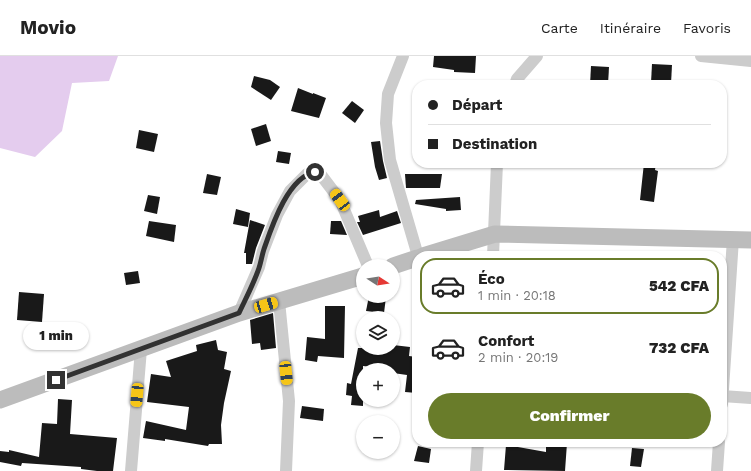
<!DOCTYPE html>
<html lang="fr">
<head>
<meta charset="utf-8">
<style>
  :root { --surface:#fff; --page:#f6f6f6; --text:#222; --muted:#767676; --line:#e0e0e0; --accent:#697c2a }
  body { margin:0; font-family:"Work Sans",sans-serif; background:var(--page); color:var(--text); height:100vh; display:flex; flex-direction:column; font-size:15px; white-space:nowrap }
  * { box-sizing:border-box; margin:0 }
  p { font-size:13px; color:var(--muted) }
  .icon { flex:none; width:22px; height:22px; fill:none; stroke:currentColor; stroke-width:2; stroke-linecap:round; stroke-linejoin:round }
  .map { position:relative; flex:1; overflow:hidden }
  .side { position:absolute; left:412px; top:195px; width:315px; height:196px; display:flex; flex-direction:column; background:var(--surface); border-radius:16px; box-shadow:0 1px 3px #0004 }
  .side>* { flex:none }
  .guide { position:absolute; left:412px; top:24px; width:315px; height:88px; border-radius:16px; box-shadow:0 1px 3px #0004; display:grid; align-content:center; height:88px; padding:0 16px; background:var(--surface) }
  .needle { width:26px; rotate:102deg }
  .fabs { position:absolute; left:356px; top:203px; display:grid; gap:8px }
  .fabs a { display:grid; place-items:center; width:44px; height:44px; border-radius:50%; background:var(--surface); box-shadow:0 1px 3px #0004; font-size:20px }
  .end { position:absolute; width:18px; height:18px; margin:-9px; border:5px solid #323232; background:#fff; box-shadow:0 0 0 2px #fff }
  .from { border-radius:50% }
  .bubble { position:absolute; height:28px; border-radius:14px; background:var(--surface); box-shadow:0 1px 3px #0004; font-size:13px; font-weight:800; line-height:28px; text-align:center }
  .car { position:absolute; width:12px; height:24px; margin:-12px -6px; border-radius:5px; box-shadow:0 0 3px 1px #0007; background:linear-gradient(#f5c518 24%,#345 0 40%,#f5c518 0 76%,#345 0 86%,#f5c518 0) }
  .guide b { display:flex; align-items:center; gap:14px; height:38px; font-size:15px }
  .guide b+b { border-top:1px solid var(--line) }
  .guide i { width:10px; height:10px; background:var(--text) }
  ul { padding:7px 0 0; list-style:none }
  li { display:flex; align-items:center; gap:12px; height:56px; margin:0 8px 6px; padding:0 8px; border:2px solid transparent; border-radius:16px }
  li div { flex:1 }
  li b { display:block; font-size:15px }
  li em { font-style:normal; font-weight:800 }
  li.current { border-color:var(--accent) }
  li>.icon { width:36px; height:36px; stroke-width:1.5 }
  .primary-button { display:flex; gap:8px; margin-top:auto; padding:8px 16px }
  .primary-button a { flex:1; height:46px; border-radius:24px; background:var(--accent); color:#fff; font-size:16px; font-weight:800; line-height:46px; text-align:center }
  header { display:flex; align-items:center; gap:24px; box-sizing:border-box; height:56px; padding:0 20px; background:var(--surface); border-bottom:1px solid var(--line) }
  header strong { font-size:19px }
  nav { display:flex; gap:22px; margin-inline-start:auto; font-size:14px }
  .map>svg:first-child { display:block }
</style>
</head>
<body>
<header>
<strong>Movio</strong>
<nav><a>Carte</a><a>Itinéraire</a><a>Favoris</a></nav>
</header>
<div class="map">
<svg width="751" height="415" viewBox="0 0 751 415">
  <rect width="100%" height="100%" fill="#fff"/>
  <path fill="#e4ccee" d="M 0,0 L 118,0 L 109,25 L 72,27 L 62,75 L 35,101 L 0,92 Z"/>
  <g fill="#191919">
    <path d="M 434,0 L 476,0 L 475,17 L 454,16 L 454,14 L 433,11 Z"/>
    <path d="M 652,8 L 672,9 L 671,28 L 651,27 Z"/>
    <path d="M 591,10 L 609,11 L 608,29 L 590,29 Z"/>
    <path d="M 254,20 L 270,24 L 280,31 L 271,44 L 251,31 Z"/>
    <path d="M 298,32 L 313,38 L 313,37 L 326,42 L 319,62 L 291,55 Z"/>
    <path d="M 352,45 L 364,54 L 355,67 L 342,57 Z"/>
    <path d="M 266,68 L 271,85 L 256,90 L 251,73 Z"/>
    <path d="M 139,74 L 158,78 L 154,96 L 136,92 Z"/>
    <path d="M 380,85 L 383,105 L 387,122 L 379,124 L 375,111 L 371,86 Z"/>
    <path d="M 278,95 L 291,97 L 289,108 L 276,106 Z"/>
    <path d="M 644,107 L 656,107 L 655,114 L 658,115 L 654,146 L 640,144 Z"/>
    <path d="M 207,118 L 221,121 L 217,139 L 203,137 Z"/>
    <path d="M 405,118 L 442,118 L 440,132 L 406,132 Z"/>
    <path d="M 148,139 L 160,141 L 157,158 L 144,155 Z"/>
    <path d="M 460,141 L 461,154 L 446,155 L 446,153 L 415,148 L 416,144 Z"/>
    <path d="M 236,153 L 250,157 L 248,171 L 233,168 Z"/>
    <path d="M 379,154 L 380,161 L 397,155 L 401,167 L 363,179 L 357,166 L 360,166 L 358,160 Z"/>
    <path d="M 250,164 L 265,169 L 256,192 L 252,208 L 246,208 L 246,197 L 244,197 Z"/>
    <path d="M 149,165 L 176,169 L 174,186 L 146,180 Z"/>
    <path d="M 331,165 L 341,165 L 347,179 L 330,178 Z"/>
    <path d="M 138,215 L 140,227 L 126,229 L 124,217 Z"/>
    <path d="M 19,236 L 44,238 L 42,266 L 17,264 Z"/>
    <path d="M 369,240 L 386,241 L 384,257 L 366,255 Z"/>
    <path d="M 325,250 L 345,250 L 344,302 L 318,300 L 317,306 L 305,304 L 307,281 L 325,283 Z"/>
    <path d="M 273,257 L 276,292 L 261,294 L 260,287 L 252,288 L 250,264 Z"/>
    <path d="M 216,284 L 218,294 L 227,296 L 224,313 L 231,315 L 224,347 L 221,369 L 222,388 L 209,388 L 208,390 L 165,383 L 165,385 L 143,382 L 146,365 L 186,374 L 189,351 L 147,346 L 151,318 L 171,321 L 166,305 L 197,295 L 196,289 Z"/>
    <path d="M 393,289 L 410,291 L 409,300 L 417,301 L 417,337 L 405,336 L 407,319 L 393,317 L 393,314 L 388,314 L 388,313 L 363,310 L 363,350 L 351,349 L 352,340 L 346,339 L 347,327 L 351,328 L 358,292 L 393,292 Z"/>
    <path d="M 58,343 L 72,344 L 70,378 L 117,382 L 113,415 L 97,415 L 81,413 L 81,411 L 22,407 L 21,410 L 0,406 L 0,395 L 9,396 L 9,394 L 39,401 L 42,367 L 57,368 Z"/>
    <path d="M 302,350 L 324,353 L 323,365 L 300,362 Z"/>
    <path d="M 546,387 L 567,387 L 565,415 L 504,414 L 506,389 L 546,396 Z"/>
    <path d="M 418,390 L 431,393 L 429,407 L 414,405 Z"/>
    <path d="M 632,392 L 644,393 L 641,411 L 630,410 Z"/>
  </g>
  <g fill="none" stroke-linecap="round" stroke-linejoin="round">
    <g stroke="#ccc" stroke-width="12">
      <path d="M 403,0 L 388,38 L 386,67 L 390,104 L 418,200"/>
      <path d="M 701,0 L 751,5"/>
      <path d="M 515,29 L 517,23 L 537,0"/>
      <path d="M 493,200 L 497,107"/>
      <path d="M 279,245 L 289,345 L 286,415"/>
      <path d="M 239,257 L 259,211 L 263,195 L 277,159 L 290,135 L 307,118 L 315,116 L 321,119 L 340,144 L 368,210"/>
      <path d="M 722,340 L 751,342"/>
      <path d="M 722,348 L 733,183"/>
      <path d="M 131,415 L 141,293"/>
      <path d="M 476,415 L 478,386"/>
      <path d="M 717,415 L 719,386"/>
    </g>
    <g stroke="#bcbcbc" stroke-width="17">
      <path d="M 423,200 L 495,178 L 751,184"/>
      <path d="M 393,210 L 417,202"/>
      <path d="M 0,344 L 239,257 L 363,220"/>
    </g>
  </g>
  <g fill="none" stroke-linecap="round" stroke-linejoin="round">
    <path stroke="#323232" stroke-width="5" d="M 56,324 L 239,257 C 246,242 254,227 259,212 C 261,206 262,199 264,193 C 272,170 288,121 315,116"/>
  </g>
</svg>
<div class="fabs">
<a><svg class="needle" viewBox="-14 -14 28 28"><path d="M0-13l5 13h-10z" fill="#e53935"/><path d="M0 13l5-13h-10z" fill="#767676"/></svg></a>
<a><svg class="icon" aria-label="layers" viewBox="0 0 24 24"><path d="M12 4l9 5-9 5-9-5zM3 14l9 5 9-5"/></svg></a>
<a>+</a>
<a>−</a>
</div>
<i class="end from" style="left:315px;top:116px"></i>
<i class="end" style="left:56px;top:324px"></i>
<div class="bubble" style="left:23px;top:266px;width:66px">1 min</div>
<i class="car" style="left:340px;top:144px;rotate:323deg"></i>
<i class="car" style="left:266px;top:249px;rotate:74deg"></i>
<i class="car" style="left:286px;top:317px;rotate:174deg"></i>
<i class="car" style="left:137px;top:339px;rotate:185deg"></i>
<div class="guide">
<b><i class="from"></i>Départ</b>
<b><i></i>Destination</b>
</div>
<section class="side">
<ul>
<li class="current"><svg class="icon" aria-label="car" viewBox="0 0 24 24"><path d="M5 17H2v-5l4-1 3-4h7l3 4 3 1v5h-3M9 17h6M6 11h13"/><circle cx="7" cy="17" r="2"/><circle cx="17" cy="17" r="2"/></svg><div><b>Éco</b><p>1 min · 20:18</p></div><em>542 CFA</em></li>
<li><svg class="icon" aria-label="car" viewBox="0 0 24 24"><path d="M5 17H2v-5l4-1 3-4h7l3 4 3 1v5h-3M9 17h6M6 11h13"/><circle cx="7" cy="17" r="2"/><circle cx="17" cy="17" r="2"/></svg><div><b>Confort</b><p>2 min · 20:19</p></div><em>732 CFA</em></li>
</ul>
<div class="primary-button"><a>Confirmer</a></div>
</section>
</div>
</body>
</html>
